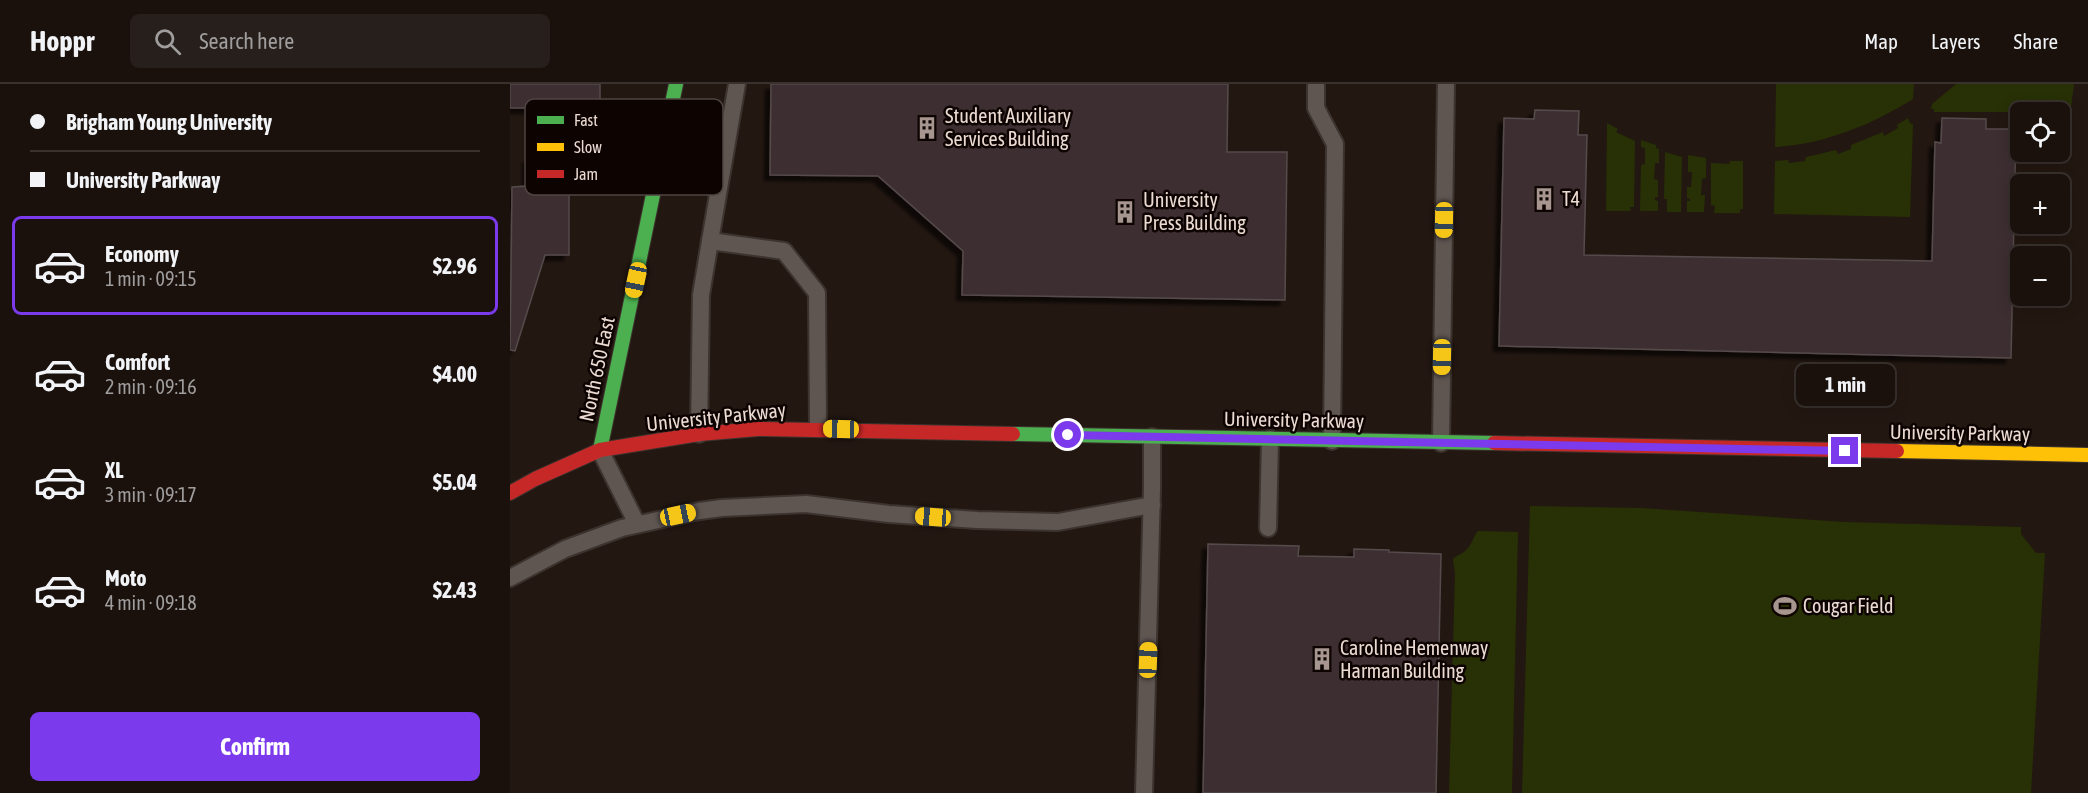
<!DOCTYPE html>
<html lang="en">
<head>
<meta charset="utf-8">
<style>
  :root { --surface:#1a110d; --page:#271f1b; --text:#f1f3f6; --muted:#9f9d9d; --line:#38312e; --accent:#7c3aed }
  body { margin:0; font-family:"Asap Condensed",sans-serif; background:var(--page); color:var(--text); height:100vh; display:flex; flex-direction:column; font-size:22px; white-space:nowrap }
  * { box-sizing:border-box; margin:0 }
  p { font-size:20px; color:var(--muted) }
  .icon { flex:none; width:33px; height:33px; fill:none; stroke:currentColor; stroke-width:2; stroke-linecap:round; stroke-linejoin:round }
  .map { position:relative; flex:1; overflow:hidden }
  .side { display:flex; flex-direction:column; background:var(--surface); width:510px }
  .side>* { flex:none }
  .banner { display:grid; align-content:center; height:132px; padding:0 30px; background:var(--surface) }
  .buttons { position:absolute; left:1500px; top:18px; display:grid; gap:12px }
  .buttons a { display:grid; place-items:center; width:60px; height:60px; border-radius:9px; background:var(--surface); box-shadow:0 3px 15px #0003,0 0 0 2px var(--line); font-size:30px }
  .end { position:absolute; width:27px; height:27px; margin:-14px; border:8px solid #7c3aed; background:#fff; box-shadow:0 0 0 3px #fff }
  .from { border-radius:50% }
  .bubble { position:absolute; height:42px; border-radius:9px; background:var(--surface); box-shadow:0 3px 15px #0003,0 0 0 2px var(--line); font-size:20px; font-weight:700; line-height:42px; text-align:center }
  .car { position:absolute; width:18px; height:36px; margin:-18px -9px; border-radius:8px; box-shadow:0 0 4px 2px #0007; background:linear-gradient(#f5c518 24%,#345 0 40%,#f5c518 0 76%,#345 0 86%,#f5c518 0) }
  .banner b { display:flex; align-items:center; gap:21px; height:57px; font-size:22px }
  .banner b+b { border-top:2px solid var(--line) }
  .banner i { width:15px; height:15px; background:var(--text) }
  ul { padding:0; list-style:none }
  li { display:flex; align-items:center; gap:18px; height:99px; margin:0 12px 9px; padding:0 18px; border:3px solid transparent; border-radius:9px }
  li div { flex:1 }
  li b { display:block; font-size:22px }
  li em { font-style:normal; font-weight:700 }
  li.current { border-color:var(--accent) }
  li>.icon { width:54px; height:54px; stroke-width:1.5 }
  .button { display:flex; gap:12px; margin-top:auto; padding:12px 30px }
  .button a { flex:1; height:69px; border-radius:9px; background:var(--accent); color:#fff; font-size:24px; font-weight:700; line-height:69px; text-align:center }
  header { display:flex; align-items:center; gap:36px; box-sizing:border-box; height:84px; padding:0 30px; background:var(--surface); border-bottom:2px solid var(--line) }
  header strong { font-size:28px }
  nav { display:flex; gap:33px; margin-inline-start:auto; font-size:21px }
  .search { width:420px; height:54px; background:var(--page); display:flex; align-items:center; gap:15px; box-sizing:border-box; padding:0 21px; border-radius:9px; color:var(--muted); font-size:22px }
  main { display:flex; flex:1; min-height:0 }
  .map>svg:first-child { display:block }
</style>
</head>
<body>
<header>
<strong>Hoppr</strong>
<div class="search"><svg class="icon" aria-label="search" viewBox="0 0 24 24"><circle cx="10" cy="10" r="6"/><path d="M15 15l6 6"/></svg>Search here</div>
<nav><a>Map</a><a>Layers</a><a>Share</a></nav>
</header>
<main>
<section class="side">
<div class="banner">
<b><i class="from"></i>Brigham Young University</b>
<b><i></i>University Parkway</b>
</div>
<ul>
<li class="current"><svg class="icon" aria-label="car" viewBox="0 0 24 24"><path d="M5 17H2v-5l4-1 3-4h7l3 4 3 1v5h-3M9 17h6M6 11h13"/><circle cx="7" cy="17" r="2"/><circle cx="17" cy="17" r="2"/></svg><div><b>Economy</b><p>1 min · 09:15</p></div><em>$2.96</em></li>
<li><svg class="icon" aria-label="car" viewBox="0 0 24 24"><path d="M5 17H2v-5l4-1 3-4h7l3 4 3 1v5h-3M9 17h6M6 11h13"/><circle cx="7" cy="17" r="2"/><circle cx="17" cy="17" r="2"/></svg><div><b>Comfort</b><p>2 min · 09:16</p></div><em>$4.00</em></li>
<li><svg class="icon" aria-label="car" viewBox="0 0 24 24"><path d="M5 17H2v-5l4-1 3-4h7l3 4 3 1v5h-3M9 17h6M6 11h13"/><circle cx="7" cy="17" r="2"/><circle cx="17" cy="17" r="2"/></svg><div><b>XL</b><p>3 min · 09:17</p></div><em>$5.04</em></li>
<li><svg class="icon" aria-label="car" viewBox="0 0 24 24"><path d="M5 17H2v-5l4-1 3-4h7l3 4 3 1v5h-3M9 17h6M6 11h13"/><circle cx="7" cy="17" r="2"/><circle cx="17" cy="17" r="2"/></svg><div><b>Moto</b><p>4 min · 09:18</p></div><em>$2.43</em></li>
</ul>
<div class="button"><a>Confirm</a></div>
</section>
<div class="map">
<svg width="1578" height="709" viewBox="0 0 1578 709">
  <defs>
    <filter id="shadow"><feDropShadow dx="-5.5" dy="5.5" stdDeviation="1.5" flood-color="#0009"/></filter>
  </defs>
  <rect width="100%" height="100%" fill="#231711"/>
  <g fill="#273105">
    <path d="M 1266,0 L 1404,0 L 1403,15 C 1361,41 1315,60 1265,63 Z"/>
    <path d="M 1446,0 L 1564,0 L 1560,31 L 1550,30 L 1550,28 L 1424,28 L 1424,25 L 1421,25 L 1422,20 Z"/>
    <path d="M 1398,34 L 1400,39 L 1403,40 L 1400,133 L 1264,130 L 1265,77 L 1278,76 L 1279,79 L 1295,77 L 1296,73 L 1326,66 L 1328,70 L 1341,65 L 1341,61 L 1373,48 L 1374,52 L 1388,44 L 1387,41 Z"/>
    <path d="M 1097,39 L 1108,45 L 1106,48 L 1125,57 L 1124,123 L 1120,123 L 1121,127 L 1096,127 Z"/>
    <path d="M 1131,56 L 1146,61 L 1146,64 L 1149,65 L 1149,79 L 1145,79 L 1144,95 L 1148,96 L 1148,113 L 1145,113 L 1145,116 L 1148,117 L 1148,127 L 1130,127 L 1131,81 L 1135,80 L 1135,64 L 1131,63 Z"/>
    <path d="M 1155,68 L 1172,73 L 1171,128 L 1157,128 L 1157,115 L 1154,115 Z"/>
    <path d="M 1178,71 L 1196,74 L 1196,94 L 1192,95 L 1191,111 L 1195,111 L 1194,128 L 1177,128 L 1177,117 L 1180,117 L 1180,115 L 1177,114 L 1177,103 L 1181,103 L 1182,88 L 1178,88 Z"/>
    <path d="M 1220,77 L 1233,77 L 1233,125 L 1230,125 L 1230,129 L 1204,129 L 1205,122 L 1201,121 L 1201,79 L 1219,80 Z"/>
    <path d="M 1020,422 L 1131,424 L 1334,438 L 1511,443 L 1511,450 L 1526,469 L 1535,469 L 1521,709 L 1012,709 Z"/>
    <path d="M 968,447 L 1008,448 L 1002,709 L 939,709 L 945,490 L 943,475 C 948,470 952,471 956,466 C 962,461 963,453 968,447 Z"/>
  </g>
  <g fill="#3e2f33" stroke="#554b4b" stroke-width="1.5" filter="url(#shadow)">
    <rect x="0" y="0" width="90" height="24"/>
    <path d="M 261,0 L 718,0 L 717,68 L 777,68 L 775,216 L 452,211 L 453,167 L 368,92 L 260,91 Z"/>
    <path d="M 1025,26 L 1069,27 L 1068,51 L 1077,51 L 1074,171 L 1422,177 L 1425,58 L 1431,59 L 1432,34 L 1476,35 L 1476,45 L 1506,45 L 1501,274 L 989,262 L 994,34 L 1024,35 Z"/>
    <path d="M 18,74 L 59,74 L 59,171 L 35,171 L 5,267 L 0,266 L 2,103 L 18,102 Z"/>
    <path d="M 698,460 L 789,462 L 788,472 L 844,473 L 844,465 L 879,466 L 879,468 L 931,470 L 926,709 L 693,709 Z"/>
  </g>
  <g fill="none" stroke-linecap="round" stroke-linejoin="round">
    <g stroke="#3d332e" stroke-width="20">
      <g id="lane">
        <path d="M 806,0 L 806,24 L 825,60 L 822,357"/>
        <path d="M 200,157 L 227,0"/>
        <path d="M 189,350 L 191,211 L 200,157 L 274,167 L 307,209 L 308,344"/>
        <path d="M 931,359 L 936,0"/>
        <path d="M 90,366 L 127,440"/>
        <path d="M 758,444 L 760,355"/>
        <path d="M 0,494 L 55,465 L 112,444 L 189,427 L 212,424 L 296,420 L 379,430 L 467,436 L 548,438 L 642,421"/>
        <path d="M 634,709 L 642,404 L 642,353"/>
      </g>
    </g>
    <g stroke="#3d332e" stroke-width="16">
      <g id="fast">
        <path d="M 503,350 L 984,359"/>
        <path d="M 90,366 L 166,0"/>
      </g>
    </g>
    <g stroke="#3d332e" stroke-width="16">
      <path id="slow" d="M 1387,367 L 1578,371"/>
    </g>
    <g stroke="#3d332e" stroke-width="16">
      <g id="jam">
        <path d="M 984,359 L 1387,367"/>
        <path d="M 0,409 L 25,395 L 90,366 L 189,350 L 248,345 L 503,350"/>
      </g>
    </g>
    <use href="#lane" stroke="#5f5652" stroke-width="16"/>
    <use href="#fast" stroke="#4caf50" stroke-width="14"/>
    <use href="#slow" stroke="#ffc107" stroke-width="14"/>
    <use href="#jam" stroke="#c62828" stroke-width="14"/>
  </g>
  <g fill="none" stroke-linecap="round" stroke-linejoin="round">
    <path stroke="#7c3aed" stroke-width="8" d="M 558,351 L 1335,367"/>
  </g>
  <defs>
    <g id="building-bare" transform="scale(1.8)"><path d="M-4-6H4V6H1V3H-1V6H-4ZM-2.5-4.3h1.7v1.8h-1.7ZM.8-4.3h1.7v1.8H.8ZM-2.5-1h1.7V.8h-1.7ZM.8-1h1.7V.8H.8Z" fill="#a6968f" stroke="#0d0402" stroke-width="2.5" paint-order="stroke"/></g>
    <g id="stadium-bare" transform="scale(1.8)"><path d="M0-5a6.5 5 0 1 0 0 10a6.5 5 0 1 0 0-10ZM-3.5-1.8h7v3.6h-7Z" fill="#a6968f" stroke="#0d0402" stroke-width="2.5" paint-order="stroke"/></g>
  </defs>
  <g fill-rule="evenodd">
    <use href="#building-bare" x="417" y="44"/>
    <use href="#building-bare" x="1034" y="115"/>
    <use href="#building-bare" x="615" y="128"/>
    <use href="#stadium-bare" x="1275" y="522"/>
    <use href="#building-bare" x="812" y="575"/>
  </g>
  <g text-anchor="middle" stroke-width="5" stroke-linejoin="round" paint-order="stroke">
    <g font-size="20" fill="#ecdbd3" stroke="#0d0402" text-anchor="start">
      <text x="435" y="39">Student Auxiliary<tspan x="435" dy="23">Services Building</tspan></text>
      <text x="1052" y="122">T4</text>
      <text x="633" y="123">University<tspan x="633" dy="23">Press Building</tspan></text>
      <text x="1293" y="529">Cougar Field</text>
      <text x="830" y="571">Caroline Hemenway<tspan x="830" dy="23">Harman Building</tspan></text>
    </g>
    <g font-size="20" fill="#ecdbd3" stroke="#0d0402">
      <text transform="translate(87 285) rotate(-78)" y="7">North 650 East</text>
      <text transform="translate(206 333) rotate(-6)" y="7">University Parkway</text>
      <text transform="translate(784 336) rotate(1)" y="7">University Parkway</text>
      <text transform="translate(1450 349) rotate(1)" y="7">University Parkway</text>
    </g>
  </g>
  <rect x="15" y="15" width="198" height="96" rx="9" fill="#0d0402" stroke="#504441" stroke-width="1.5"/>
  <rect x="27" y="32" width="27" height="8" fill="#4caf50"/>
  <rect x="27" y="59" width="27" height="8" fill="#ffc107"/>
  <rect x="27" y="86" width="27" height="8" fill="#c62828"/>
  <g font-size="16" fill="#ecdbd3">
    <text x="64" y="42">Fast</text>
    <text x="64" y="69">Slow</text>
    <text x="64" y="96">Jam</text>
  </g>
</svg>
<div class="buttons">
<a><svg class="icon" aria-label="locate" viewBox="0 0 24 24"><circle cx="12" cy="12" r="6"/><path d="M12 2v4M12 18v4M2 12h4M18 12h4"/></svg></a>
<a>+</a>
<a>−</a>
</div>
<i class="end from" style="left:558px;top:351px"></i>
<i class="end" style="left:1335px;top:367px"></i>
<div class="bubble" style="left:1286px;top:280px;width:99px">1 min</div>
<i class="car" style="left:934px;top:136px;rotate:181deg"></i>
<i class="car" style="left:126px;top:196px;rotate:192deg"></i>
<i class="car" style="left:932px;top:273px;rotate:181deg"></i>
<i class="car" style="left:331px;top:345px;rotate:271deg"></i>
<i class="car" style="left:168px;top:431px;rotate:78deg"></i>
<i class="car" style="left:423px;top:433px;rotate:274deg"></i>
<i class="car" style="left:638px;top:576px;rotate:2deg"></i>
</div>
</main>
</body>
</html>
